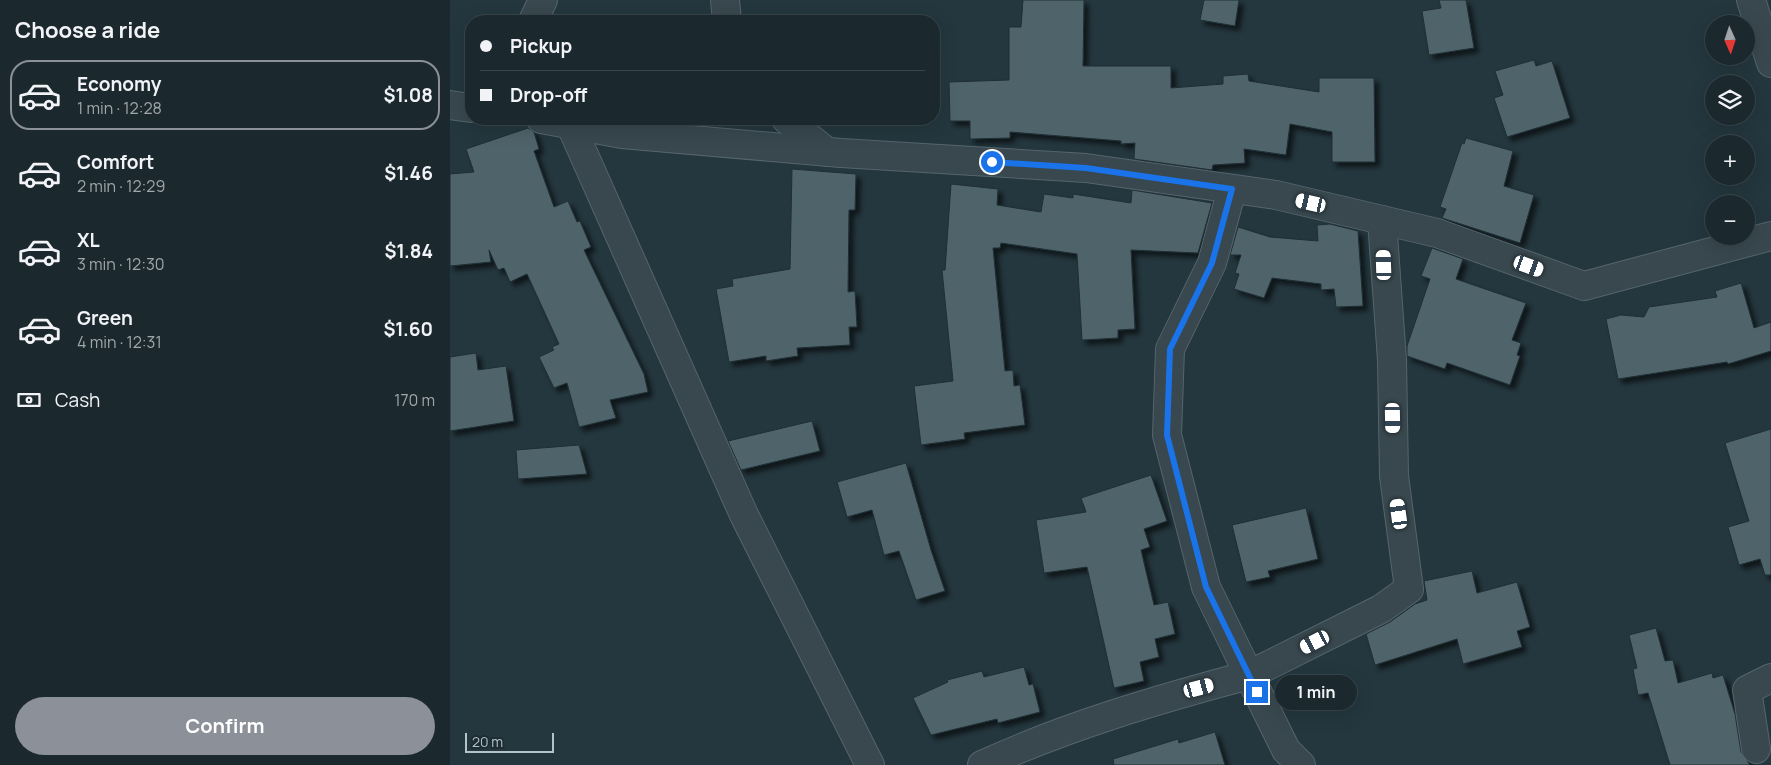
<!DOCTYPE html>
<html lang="en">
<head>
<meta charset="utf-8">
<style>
  :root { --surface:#1b292e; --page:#28353a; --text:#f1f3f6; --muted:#a0a6aa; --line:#39454a; --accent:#8c9099 }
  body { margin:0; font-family:Manrope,sans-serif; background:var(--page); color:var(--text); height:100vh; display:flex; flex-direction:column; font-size:19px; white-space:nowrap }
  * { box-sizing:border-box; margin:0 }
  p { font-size:16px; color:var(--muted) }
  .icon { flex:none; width:28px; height:28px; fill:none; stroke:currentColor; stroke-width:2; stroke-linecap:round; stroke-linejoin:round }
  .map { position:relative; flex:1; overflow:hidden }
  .drawer { display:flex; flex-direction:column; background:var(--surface); width:450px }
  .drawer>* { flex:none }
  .banner { position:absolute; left:15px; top:15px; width:475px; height:110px; border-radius:20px; box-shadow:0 5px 20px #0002,0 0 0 1px var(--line); display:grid; align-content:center; height:110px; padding:0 15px; background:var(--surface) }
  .needle { width:32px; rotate:177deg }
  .tools { position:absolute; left:1255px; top:15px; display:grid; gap:10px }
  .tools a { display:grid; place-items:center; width:50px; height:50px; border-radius:50%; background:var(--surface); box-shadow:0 5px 20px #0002,0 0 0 1px var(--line); font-size:25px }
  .scale { position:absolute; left:15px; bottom:12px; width:89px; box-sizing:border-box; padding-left:5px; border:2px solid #b4c2c9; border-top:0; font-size:14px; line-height:18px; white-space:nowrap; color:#b4c2c9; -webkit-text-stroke:4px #1d2d33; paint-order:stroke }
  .end { position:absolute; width:22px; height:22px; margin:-11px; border:6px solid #1a73e8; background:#fff; box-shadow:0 0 0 2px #fff }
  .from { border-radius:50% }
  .bubble { position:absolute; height:35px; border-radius:18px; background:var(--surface); box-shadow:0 5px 20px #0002,0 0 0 1px var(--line); font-size:16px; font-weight:700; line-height:35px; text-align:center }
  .car { position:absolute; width:15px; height:30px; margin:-15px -8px; border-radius:6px; box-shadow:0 0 4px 1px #0007; background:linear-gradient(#fff 24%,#345 0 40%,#fff 0 76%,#345 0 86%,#fff 0) }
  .banner b { display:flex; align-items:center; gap:18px; height:48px; font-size:19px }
  .banner b+b { border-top:1px solid var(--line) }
  .banner i { width:12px; height:12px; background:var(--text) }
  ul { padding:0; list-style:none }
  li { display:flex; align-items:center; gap:15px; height:70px; margin:0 10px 8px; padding:0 5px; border:2px solid transparent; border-radius:20px }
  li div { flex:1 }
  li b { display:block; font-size:19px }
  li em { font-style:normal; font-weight:700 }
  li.on { border-color:var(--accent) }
  li>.icon { width:45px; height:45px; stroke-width:1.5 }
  h2 { padding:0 15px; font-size:22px; line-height:60px }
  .pay { display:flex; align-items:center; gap:12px; height:55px; padding:0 15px; font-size:19px }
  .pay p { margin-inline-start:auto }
  .action { display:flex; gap:10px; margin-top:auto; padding:10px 15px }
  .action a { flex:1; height:58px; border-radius:30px; background:var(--accent); color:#fff; font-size:20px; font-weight:700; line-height:58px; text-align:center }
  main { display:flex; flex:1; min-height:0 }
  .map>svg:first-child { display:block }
</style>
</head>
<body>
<main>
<section class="drawer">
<h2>Choose a ride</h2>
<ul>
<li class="on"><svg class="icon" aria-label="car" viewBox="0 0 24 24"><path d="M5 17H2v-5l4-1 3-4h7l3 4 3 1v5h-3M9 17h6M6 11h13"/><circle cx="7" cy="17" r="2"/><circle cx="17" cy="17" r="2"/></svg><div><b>Economy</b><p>1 min · 12:28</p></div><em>$1.08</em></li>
<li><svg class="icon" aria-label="car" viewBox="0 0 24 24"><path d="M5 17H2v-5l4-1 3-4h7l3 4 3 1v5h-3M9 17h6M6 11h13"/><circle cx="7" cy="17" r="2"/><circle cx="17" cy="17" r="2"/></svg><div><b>Comfort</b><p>2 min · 12:29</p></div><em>$1.46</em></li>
<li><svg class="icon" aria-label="car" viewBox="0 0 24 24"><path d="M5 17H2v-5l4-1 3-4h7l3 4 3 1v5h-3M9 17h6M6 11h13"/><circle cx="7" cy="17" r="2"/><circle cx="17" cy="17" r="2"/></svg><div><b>XL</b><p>3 min · 12:30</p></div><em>$1.84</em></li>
<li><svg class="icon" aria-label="car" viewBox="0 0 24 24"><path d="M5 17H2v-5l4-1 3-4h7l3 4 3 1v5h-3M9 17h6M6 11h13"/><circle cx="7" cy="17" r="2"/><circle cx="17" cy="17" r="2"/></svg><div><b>Green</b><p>4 min · 12:31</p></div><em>$1.60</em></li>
</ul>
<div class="pay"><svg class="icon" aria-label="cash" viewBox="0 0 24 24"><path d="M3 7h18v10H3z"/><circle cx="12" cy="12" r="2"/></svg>Cash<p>170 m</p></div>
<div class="action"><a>Confirm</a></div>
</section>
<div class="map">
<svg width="1321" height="765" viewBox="0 0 1321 765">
  <defs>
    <filter id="shadow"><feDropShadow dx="4.5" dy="4.5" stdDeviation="2.5" flood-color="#0009"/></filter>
  </defs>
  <rect width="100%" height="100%" fill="#24373e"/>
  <g fill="#4f646b" stroke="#1f2f35" filter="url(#shadow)">
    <path d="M 573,0 L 634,0 L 633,66 L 721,66 L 721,88 L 773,84 L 773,76 L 798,74 L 799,81 L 869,92 L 869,78 L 924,78 L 925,162 L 882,162 L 882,132 L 840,124 L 836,155 L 794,149 L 795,163 L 763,165 L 762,170 L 684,159 L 685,143 L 671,144 L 671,141 L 560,132 L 560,138 L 520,139 L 520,121 L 500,121 L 499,82 L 559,80 L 559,27 L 571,27 Z"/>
    <path d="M 754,0 L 789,0 L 785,26 L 750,20 Z"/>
    <path d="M 989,0 L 1016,0 L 1024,48 L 979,55 L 972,11 L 991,8 Z"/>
    <path d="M 1084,60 L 1086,66 L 1102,61 L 1120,118 L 1057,137 L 1044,98 L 1053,95 L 1045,71 Z"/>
    <path d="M 78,128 L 84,132 L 89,149 L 84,151 L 104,207 L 118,201 L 127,222 L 130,221 L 141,247 L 134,250 L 194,374 L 198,392 L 160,400 L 166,418 L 129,427 L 117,383 L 104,388 L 89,357 L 104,350 L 102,347 L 109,344 L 77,274 L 60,282 L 54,268 L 48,270 L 39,250 L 41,262 L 0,266 L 0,174 L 24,172 L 16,149 Z"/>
    <path d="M 1016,138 L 1063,151 L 1054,186 L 1084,195 L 1070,243 L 992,218 L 996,209 L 990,207 L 1012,143 L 1014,144 Z"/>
    <path d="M 342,169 L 406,174 L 405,210 L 399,210 L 398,292 L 405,291 L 407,327 L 399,327 L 400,345 L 347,348 L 348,356 L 316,361 L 316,356 L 279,362 L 266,289 L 283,286 L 282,279 L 340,269 Z"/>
    <path d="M 501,184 L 548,189 L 547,205 L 591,212 L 594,194 L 623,198 L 623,194 L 681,203 L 682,190 L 762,203 L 748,253 L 681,250 L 685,329 L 668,330 L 668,338 L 632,340 L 627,254 L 551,243 L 550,248 L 543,248 L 555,371 L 563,370 L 564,386 L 570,385 L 575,425 L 514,433 L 515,439 L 471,445 L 464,386 L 503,381 L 492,270 L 495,270 Z"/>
    <path d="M 880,224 L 908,231 L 913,306 L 886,307 L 884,289 L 871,290 L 871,284 L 822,278 L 814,298 L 784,289 L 789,274 L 785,273 L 791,255 L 780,255 L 788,227 L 820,237 L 868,241 L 867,225 Z"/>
    <path d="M 982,248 L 1013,259 L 1006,279 L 1076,303 L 1062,340 L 1071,343 L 1067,355 L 1070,356 L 1060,385 L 997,363 L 995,369 L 957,356 L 957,346 L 980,279 L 971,276 Z"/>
    <path d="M 1291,283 L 1304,328 L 1321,322 L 1321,351 L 1278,364 L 1277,362 L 1168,379 L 1156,319 L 1171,315 L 1194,317 L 1199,307 L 1267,297 L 1265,291 Z"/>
    <path d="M 26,353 L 28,370 L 56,366 L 64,421 L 0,431 L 0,357 Z"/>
    <path d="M 362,421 L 370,451 L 291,470 L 278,441 Z"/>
    <path d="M 1321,429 L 1321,575 L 1315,575 L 1310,559 L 1289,565 L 1278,527 L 1299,521 L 1275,443 Z"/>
    <path d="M 129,445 L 137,474 L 68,479 L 66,450 Z"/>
    <path d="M 456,463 L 481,550 L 495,591 L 466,600 L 449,551 L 434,555 L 422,510 L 397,517 L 387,482 Z"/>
    <path d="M 701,475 L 717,521 L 694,529 L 700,547 L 691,550 L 704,605 L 718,602 L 725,634 L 705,639 L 709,657 L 690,662 L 694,681 L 664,688 L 637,567 L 594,573 L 586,520 L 636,512 L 631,498 Z"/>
    <path d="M 856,508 L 868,559 L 818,571 L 820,577 L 796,582 L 782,525 Z"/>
    <path d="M 1022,571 L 1027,593 L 1067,582 L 1080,627 L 1067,631 L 1072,647 L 1013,664 L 1007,639 L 925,665 L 916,634 L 940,622 L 965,604 L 977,600 L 974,581 Z"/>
    <path d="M 1206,628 L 1215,661 L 1223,660 L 1228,683 L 1262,673 L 1263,678 L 1273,675 L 1285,714 L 1291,752 L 1300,765 L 1220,765 L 1198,693 L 1188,695 L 1183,669 L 1187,668 L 1179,635 Z"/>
    <path d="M 574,667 L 579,685 L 583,684 L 590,712 L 548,723 L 547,719 L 481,735 L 463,698 L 498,682 L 497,680 L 532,671 L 534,677 Z"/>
    <path d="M 765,732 L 775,765 L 664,765 L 663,759 L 728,739 L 729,743 Z"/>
  </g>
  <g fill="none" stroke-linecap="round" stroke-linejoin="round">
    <g stroke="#56656c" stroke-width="30">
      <g id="minor">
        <path d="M 275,0 L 277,21"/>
        <path d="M 83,21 L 93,0"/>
        <path d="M 0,105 L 21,108"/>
        <path d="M 91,119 L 172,134 L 391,153 L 636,168 L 826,195 L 987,233 L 1134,286 L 1321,236"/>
        <path d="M 118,119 L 294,515 L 420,765"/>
        <path d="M 336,119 L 377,152"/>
        <path d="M 782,189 L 762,263 L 720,349 L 717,435 L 756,587 L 799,675 L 931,609 L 959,589 L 944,476 L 942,360 L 932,220"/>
        <path d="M 1306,749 L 1297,690 L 1321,678"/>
        <path d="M 532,765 C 617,726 709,699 799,675 L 836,750 L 851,765"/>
      </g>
    </g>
    <g stroke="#56656c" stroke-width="30">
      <path id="tertiary" d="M 1301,0 L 1321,63"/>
    </g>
    <use href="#minor" stroke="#38484e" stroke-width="28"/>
    <use href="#tertiary" stroke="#38484e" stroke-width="28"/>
  </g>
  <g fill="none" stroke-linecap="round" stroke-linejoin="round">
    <path stroke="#1a73e8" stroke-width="6" d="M 542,162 L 636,168 L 782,189 L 762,263 L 720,349 L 717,435 L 756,587 L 807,692"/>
  </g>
</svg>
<div class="tools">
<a><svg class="needle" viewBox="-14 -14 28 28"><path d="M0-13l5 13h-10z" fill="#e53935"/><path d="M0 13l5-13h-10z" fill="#a0a6aa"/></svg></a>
<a><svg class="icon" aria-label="layers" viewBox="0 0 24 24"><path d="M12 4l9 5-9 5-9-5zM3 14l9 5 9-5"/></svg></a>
<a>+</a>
<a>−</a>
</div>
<div class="scale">20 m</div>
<i class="end from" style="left:542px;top:162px"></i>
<i class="end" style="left:807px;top:692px"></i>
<div class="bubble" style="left:825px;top:675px;width:82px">1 min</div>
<i class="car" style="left:861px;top:203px;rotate:283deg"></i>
<i class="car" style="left:934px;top:265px;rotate:358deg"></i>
<i class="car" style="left:1079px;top:266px;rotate:110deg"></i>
<i class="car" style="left:943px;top:418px;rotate:179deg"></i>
<i class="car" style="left:949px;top:514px;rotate:352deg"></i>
<i class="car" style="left:865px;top:642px;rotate:243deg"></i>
<i class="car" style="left:749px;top:688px;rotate:75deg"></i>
<div class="banner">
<b><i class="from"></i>Pickup</b>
<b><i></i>Drop-off</b>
</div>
</div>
</main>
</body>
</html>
